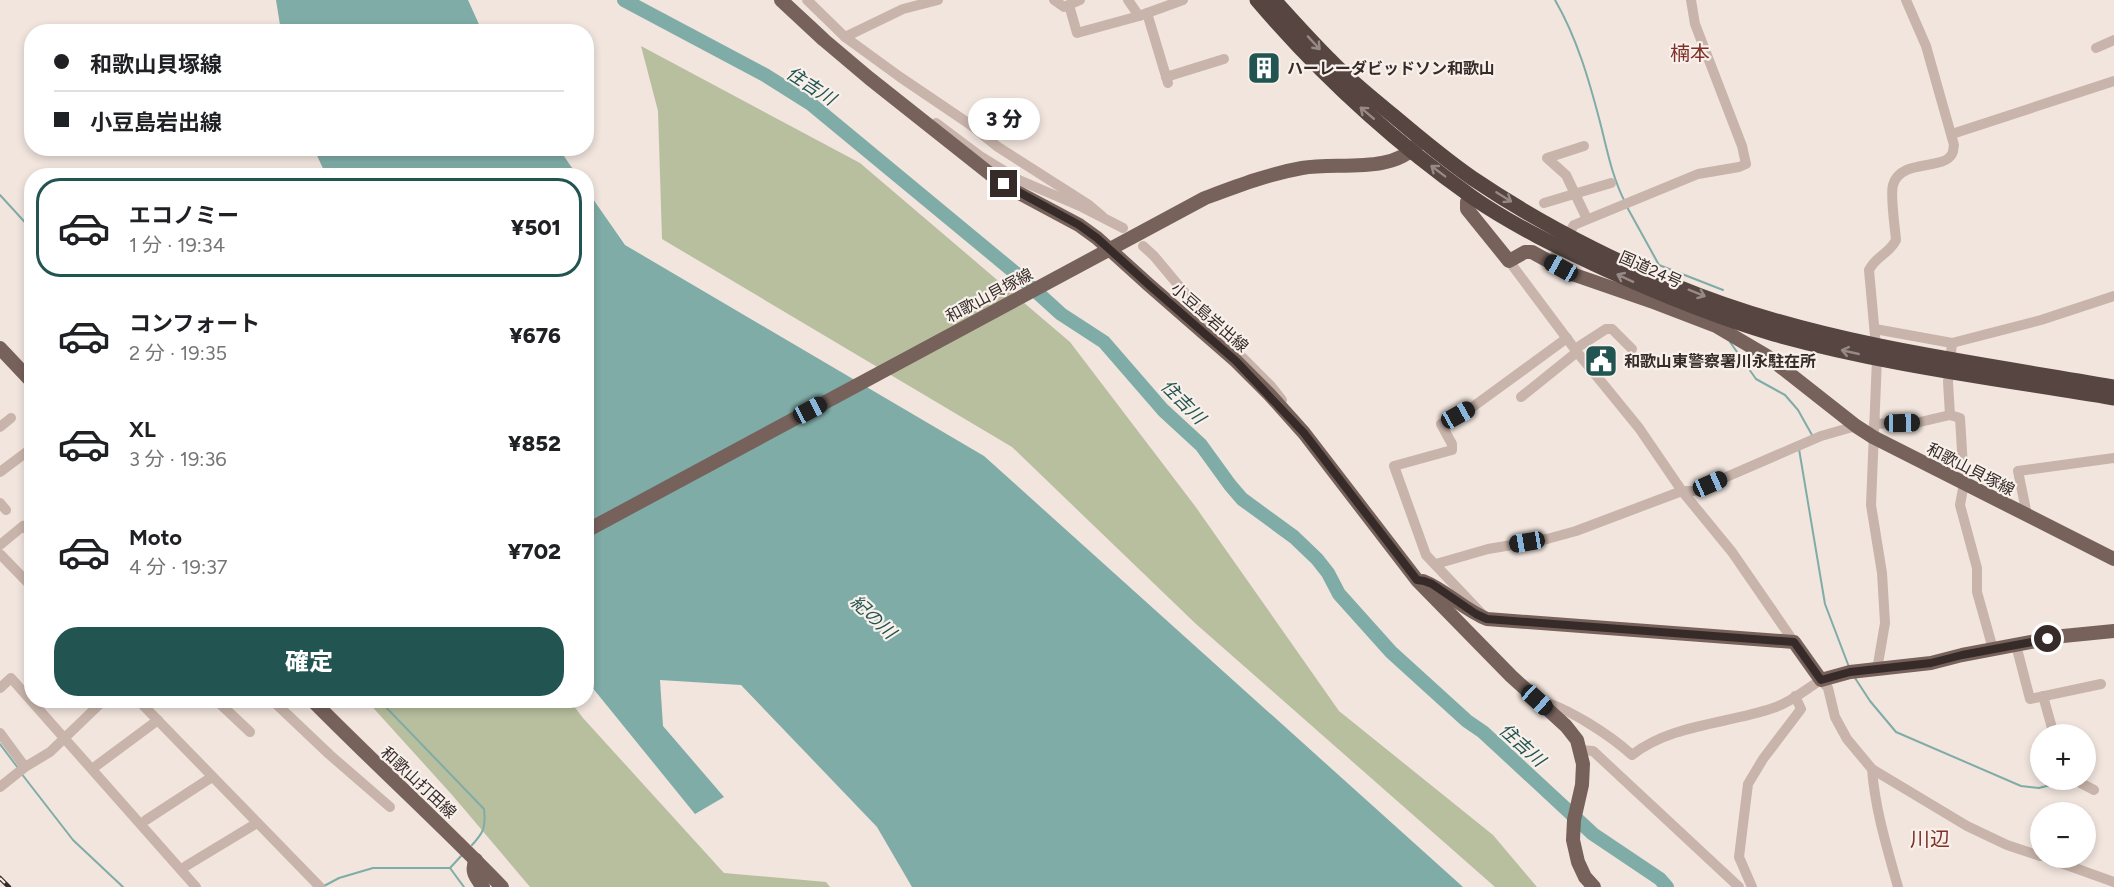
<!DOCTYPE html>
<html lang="ja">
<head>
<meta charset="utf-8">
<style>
  :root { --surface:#fff; --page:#f6f6f6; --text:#202124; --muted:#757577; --line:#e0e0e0; --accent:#225451 }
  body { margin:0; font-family:Figtree,"Noto Sans JP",sans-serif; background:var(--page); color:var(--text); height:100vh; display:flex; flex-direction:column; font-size:22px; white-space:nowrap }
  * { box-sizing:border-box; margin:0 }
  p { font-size:20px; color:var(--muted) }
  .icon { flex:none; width:33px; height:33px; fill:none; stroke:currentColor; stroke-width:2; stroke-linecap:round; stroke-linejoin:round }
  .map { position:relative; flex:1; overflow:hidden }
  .details { position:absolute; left:24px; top:168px; width:570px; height:540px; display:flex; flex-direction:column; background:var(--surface); border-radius:24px; box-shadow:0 3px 9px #0003 }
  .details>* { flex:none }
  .guide { position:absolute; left:24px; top:24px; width:570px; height:132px; border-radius:24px; box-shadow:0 3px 9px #0003; display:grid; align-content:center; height:132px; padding:0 30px; background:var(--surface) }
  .controls { position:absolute; left:2030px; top:724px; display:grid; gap:12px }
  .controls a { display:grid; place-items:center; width:66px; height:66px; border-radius:50%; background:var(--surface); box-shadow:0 3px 9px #0003; font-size:30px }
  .end { position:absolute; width:27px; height:27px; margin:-14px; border:8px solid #362b29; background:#fff; box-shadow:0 0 0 3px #fff }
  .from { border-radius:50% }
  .bubble { position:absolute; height:42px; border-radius:21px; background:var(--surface); box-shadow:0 3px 9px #0003; font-size:20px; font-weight:800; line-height:42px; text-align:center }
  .car { position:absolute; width:18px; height:36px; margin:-18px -9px; border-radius:8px; box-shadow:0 0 4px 2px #0007; background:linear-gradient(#222 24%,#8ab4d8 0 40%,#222 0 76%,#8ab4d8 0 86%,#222 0) }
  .guide b { display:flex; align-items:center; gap:21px; height:57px; font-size:22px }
  .guide b+b { border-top:2px solid var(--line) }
  .guide i { width:15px; height:15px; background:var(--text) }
  ul { padding:10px 0 0; list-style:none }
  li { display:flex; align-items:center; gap:18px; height:99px; margin:0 12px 9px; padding:0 18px; border:3px solid transparent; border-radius:24px }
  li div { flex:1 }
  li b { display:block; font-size:22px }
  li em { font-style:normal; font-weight:800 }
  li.current { border-color:var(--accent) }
  li>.icon { width:54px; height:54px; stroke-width:1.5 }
  .primary-button { display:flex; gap:12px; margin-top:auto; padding:12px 30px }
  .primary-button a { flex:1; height:69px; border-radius:24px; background:var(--accent); color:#fff; font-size:24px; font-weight:800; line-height:69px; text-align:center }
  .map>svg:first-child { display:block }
</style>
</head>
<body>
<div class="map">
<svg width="2114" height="887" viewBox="0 0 2114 887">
  <rect width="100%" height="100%" fill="#f1e5de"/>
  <g fill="#b8bf9f">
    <path d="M 641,46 L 860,163 L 1070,342 L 1195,506 L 1339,711 L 1493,835 L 1537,887 L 1495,887 L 1196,624 L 1012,447 L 662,239 L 658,111 Z"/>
    <path d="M 367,701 L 570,701 L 583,718 L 724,873 L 826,882 L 830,887 L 530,887 L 453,796 Z"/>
  </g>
  <g fill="#7faca7">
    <path d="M 276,0 L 468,0 L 482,31 L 281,31 Z"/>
    <path d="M 314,149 L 559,149 L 577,175 L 326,175 Z"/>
    <path d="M 586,189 L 625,245 L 984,456 L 1463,887 L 912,887 L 877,827 L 741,685 L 660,680 L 663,726 L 724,797 L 695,814 L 587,681 Z"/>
  </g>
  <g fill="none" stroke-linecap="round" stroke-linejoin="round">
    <g stroke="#7faca7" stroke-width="2">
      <path d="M 1555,0 C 1577,38 1589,80 1600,122 C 1607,149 1612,177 1625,202"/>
      <path d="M 0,195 L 32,230"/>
      <path d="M 1627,207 L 1659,265 L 1723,290"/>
      <path d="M 1730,342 L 1756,379 L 1785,395 L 1798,410 L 1812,435"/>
      <path d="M 1799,449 L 1825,604 L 1849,667"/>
      <path d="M 1855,678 L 1870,701 L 1896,732 L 2021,786 L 2039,788 L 2062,782"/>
      <path d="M 379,700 L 484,809 C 486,827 484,832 472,845"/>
      <path d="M 0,744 L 18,768"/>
      <path d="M 21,773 L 73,840 L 123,887"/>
      <path d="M 450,868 L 464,887"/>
      <path d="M 324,886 L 339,878 L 373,868 L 450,868 L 462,855"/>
    </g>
    <path stroke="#7faca7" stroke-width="14" d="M 624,0 L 765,75 L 811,104 L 1019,276 L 1061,314 L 1104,342 L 1163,410 L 1201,445 L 1230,485 L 1242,499 L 1294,537 L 1317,559 L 1328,573 L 1339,594 L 1391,652 L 1467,721 L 1483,732 L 1593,834 L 1660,879 L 1667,887"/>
    <g stroke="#c8b4aa" stroke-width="10">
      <path d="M 807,0 L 845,37 L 900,77 L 968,123 L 998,147 L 1089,205 L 1102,216"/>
      <path d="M 1054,0 L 1064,7 L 1080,0"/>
      <path d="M 1128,0 L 1139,16 L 1183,0"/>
      <path d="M 1069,5 L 1077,33 L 1139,16"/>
      <path d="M 1147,13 L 1168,83"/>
      <path d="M 845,37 L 903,9 L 938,0"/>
      <path d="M 2096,48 L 2114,40"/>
      <path d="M 1166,77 L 1224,59"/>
      <path d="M 936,123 L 980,156 L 1019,180 L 1082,207 L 1123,228"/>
      <path d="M 1952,134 L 2114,81"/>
      <path d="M 1584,146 L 1547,158 L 1566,175 L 1587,219"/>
      <path d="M 1544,203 L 1611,183"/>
      <path d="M 1143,246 L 1154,256 L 1220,335 L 1271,386 L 1282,400"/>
      <path d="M 1509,261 L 1577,352 L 1639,428 L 1682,491 L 1732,552 L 1794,642"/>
      <path d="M 1551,262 L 1574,225 L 1698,174 L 1739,167 L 1746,164 L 1742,146 L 1695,24 L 1691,0"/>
      <path d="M 1875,329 L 1952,343"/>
      <path d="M 1575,349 L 1606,329 L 1612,329 L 1632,349"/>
      <path d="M 1521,397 L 1577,352"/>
      <path d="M 1874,424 L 1920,422 L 1950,415"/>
      <path d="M 0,427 L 11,418"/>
      <path d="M 0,472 L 32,448"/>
      <path d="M 0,503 L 6,510"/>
      <path d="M 2027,515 L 2018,471 L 2114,458"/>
      <path d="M 0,545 L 23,526 L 32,534"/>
      <path d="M 0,554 L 32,587"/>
      <path d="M 1436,564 L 1488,549 L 1547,539 L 1576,531 L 1682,491 L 1694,491 L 1821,436 L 1856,426"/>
      <path d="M 1482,614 L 1426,555 L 1394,466 L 1452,450 L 1452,444 L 1441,424 L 1474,406 L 1567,338"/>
      <path d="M 2016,645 L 2030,699 L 2101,684"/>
      <path d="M 1993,649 L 1977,592 L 1977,568 L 1960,505 L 1964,483 L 1960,418 L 1950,415 L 1948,382 L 1952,343 L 2041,320 L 2114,296"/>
      <path d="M 1879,670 L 1878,664 L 1885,623 L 1882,573 L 1871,505 L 1877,358 L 1869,270 C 1877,255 1889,254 1896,240 C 1895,227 1890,195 1893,185 C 1901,158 1943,171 1952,154 C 1954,151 1953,148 1954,145 L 1926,46 L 1906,0"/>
      <path d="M 0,688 L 11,678 L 196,887"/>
      <path d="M 2043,696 L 2054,735"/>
      <path d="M 138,700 L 320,887"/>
      <path d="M 216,700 L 250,732"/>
      <path d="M 272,700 L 330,755 L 390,807"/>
      <path d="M 1538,700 C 1567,707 1610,735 1632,755 C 1672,724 1727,724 1773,708 C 1790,703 1806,689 1821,680 L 1828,688 L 1835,717 L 1847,739 L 1872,769 L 1967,826 L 2007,845 L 2040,856"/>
      <path d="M 0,733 L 25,767"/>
      <path d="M 1580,750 L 1593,751 L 1739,887"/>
      <path d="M 96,766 L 158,720"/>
      <path d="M 1872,769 C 1875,809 1887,848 1898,887"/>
      <path d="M 2075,780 L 2094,790"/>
      <path d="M 0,787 L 25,767 L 50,752 L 104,700"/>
      <path d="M 146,820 L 212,777"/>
      <path d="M 2047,858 L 2114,882"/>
      <path d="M 186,866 L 257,823"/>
      <path d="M 1752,887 L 1739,857 L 1748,784 L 1763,759 L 1801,709 L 1795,696"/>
    </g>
    <g stroke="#77615b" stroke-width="14">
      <path d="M 781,0 L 824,40 L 869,78 L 1004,185 L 1079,225 L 1097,238 L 1149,285 L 1236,361 L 1269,394 L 1304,433 L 1417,580 L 1511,676 L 1566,726 L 1577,740 L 1583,764 L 1582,785 L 1574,820 L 1573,840 L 1578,862 L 1585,877 L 1594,887"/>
      <path d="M 1471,196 L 1467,202 L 1467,209 L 1509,261 L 1525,252 L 1532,252 L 1572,274 L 1656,303 L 1716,326 L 1767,356 L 1856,426 L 1873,437 L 2114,559"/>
      <path d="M 0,348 L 32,382"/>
      <path d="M 586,531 L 1205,198 C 1237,186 1268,174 1302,168 C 1337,162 1392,174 1417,145"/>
      <path d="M 1423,581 C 1446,590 1464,610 1487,619 L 1794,642 L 1821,680 L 1850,672 L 1931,663 L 1962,655 L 2063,636 L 2114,631"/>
      <path d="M 312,700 C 375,764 440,823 502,887"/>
      <path d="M 476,860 C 470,871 476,878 483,887"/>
    </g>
    <g stroke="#564541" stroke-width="15">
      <path d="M 1257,0 C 1320,74 1393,141 1472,197 C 1512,225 1562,249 1605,269 C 1660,294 1716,317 1774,334 C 1885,365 2001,379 2114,398"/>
      <path d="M 1274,0 C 1292,20 1310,40 1329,59 C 1348,79 1369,96 1390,113 C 1416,135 1443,158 1472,178 C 1546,228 1639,275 1723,304 C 1849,348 1983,364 2114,387"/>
    </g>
    <g stroke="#362b29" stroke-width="4.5">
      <path id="rail" d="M 0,878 L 9,887"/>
    </g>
    <use href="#rail" stroke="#f8f0ea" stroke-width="2" stroke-dasharray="7" stroke-linecap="butt"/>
  </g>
  <defs><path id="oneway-shaft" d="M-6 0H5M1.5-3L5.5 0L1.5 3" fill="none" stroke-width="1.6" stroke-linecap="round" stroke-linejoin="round" transform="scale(1.5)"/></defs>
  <g stroke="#978985">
    <use href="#oneway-shaft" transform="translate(1314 43) rotate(47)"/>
    <use href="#oneway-shaft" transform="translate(1367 113) rotate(-140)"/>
    <use href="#oneway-shaft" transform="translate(1438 171) rotate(-143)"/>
    <use href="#oneway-shaft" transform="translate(1504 197) rotate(32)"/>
    <use href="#oneway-shaft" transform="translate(1625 278) rotate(-155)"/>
    <use href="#oneway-shaft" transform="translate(1697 293) rotate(22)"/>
    <use href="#oneway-shaft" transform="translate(1850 352) rotate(-167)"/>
  </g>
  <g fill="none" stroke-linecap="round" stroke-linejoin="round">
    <path stroke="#362b29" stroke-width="8" d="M 1004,184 L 1079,225 L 1097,238 L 1149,285 L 1236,361 L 1304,433 L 1417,580 L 1424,581 L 1432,584 L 1476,614 L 1487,619 L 1794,642 L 1821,680 L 1850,672 L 1931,663 L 1962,655 L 2048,639"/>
  </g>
  <defs>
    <g id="building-square" transform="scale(1.725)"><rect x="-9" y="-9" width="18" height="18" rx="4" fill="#225451" stroke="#f8f0ea"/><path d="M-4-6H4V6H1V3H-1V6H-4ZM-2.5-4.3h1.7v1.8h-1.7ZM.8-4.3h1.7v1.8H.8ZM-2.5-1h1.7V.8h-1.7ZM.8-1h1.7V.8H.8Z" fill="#fff"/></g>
    <g id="civic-square" transform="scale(1.725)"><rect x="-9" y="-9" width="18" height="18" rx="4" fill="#225451" stroke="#f8f0ea"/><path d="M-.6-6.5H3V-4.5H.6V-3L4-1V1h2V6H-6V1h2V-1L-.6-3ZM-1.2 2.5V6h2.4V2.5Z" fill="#fff"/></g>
  </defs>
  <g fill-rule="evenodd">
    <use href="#building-square" x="1264" y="68"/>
    <use href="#civic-square" x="1601" y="361"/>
  </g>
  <g text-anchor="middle" stroke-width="4.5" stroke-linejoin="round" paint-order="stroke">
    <g font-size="16" font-weight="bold" fill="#362b29" stroke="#f8f0ea" text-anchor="start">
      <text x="1287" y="74">ハーレーダビッドソン和歌山</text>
      <text x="1624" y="367">和歌山東警察署川永駐在所</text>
    </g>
    <g font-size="16" fill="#362b29" stroke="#f8f0ea">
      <text transform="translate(1651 269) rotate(24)" y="6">国道24号</text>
      <text transform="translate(989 295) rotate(-28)" y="6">和歌山貝塚線</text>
      <text transform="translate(1210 317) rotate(41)" y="6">小豆島岩出線</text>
      <text transform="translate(1971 469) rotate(27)" y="6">和歌山貝塚線</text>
      <text transform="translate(419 782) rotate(43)" y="6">和歌山打田線</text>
    </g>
    <g font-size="18" font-style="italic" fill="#225451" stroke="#f8f0ea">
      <text transform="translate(811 86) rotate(33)" y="6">住吉川</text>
      <text transform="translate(1183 402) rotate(45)" y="6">住吉川</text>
      <text transform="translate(873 617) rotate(43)" y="6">紀の川</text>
      <text transform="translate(1522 745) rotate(42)" y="6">住吉川</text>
    </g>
    <g font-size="20" fill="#7f3128" stroke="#f8f0ea">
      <text x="1690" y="60">楠本</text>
      <text x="1930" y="846">川辺</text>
    </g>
  </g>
</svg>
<div class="controls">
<a>+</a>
<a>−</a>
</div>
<i class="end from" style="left:2048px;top:639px"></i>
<i class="end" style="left:1004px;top:184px"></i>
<div class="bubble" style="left:968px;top:98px;width:72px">3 分</div>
<i class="car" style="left:1561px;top:268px;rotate:299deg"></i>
<i class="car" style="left:810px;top:410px;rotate:62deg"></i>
<i class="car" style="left:1458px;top:415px;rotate:61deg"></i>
<i class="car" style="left:1902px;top:423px;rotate:89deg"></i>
<i class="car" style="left:1710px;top:484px;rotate:66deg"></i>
<i class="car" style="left:1527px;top:542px;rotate:260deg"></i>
<i class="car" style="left:1537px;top:700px;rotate:132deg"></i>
<div class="guide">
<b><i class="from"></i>和歌山貝塚線</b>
<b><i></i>小豆島岩出線</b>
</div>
<section class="details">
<ul>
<li class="current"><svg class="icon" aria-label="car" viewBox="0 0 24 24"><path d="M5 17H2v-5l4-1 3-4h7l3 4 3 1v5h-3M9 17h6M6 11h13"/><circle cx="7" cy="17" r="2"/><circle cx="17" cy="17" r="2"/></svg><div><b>エコノミー</b><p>1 分 · 19:34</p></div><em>¥501</em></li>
<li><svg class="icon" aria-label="car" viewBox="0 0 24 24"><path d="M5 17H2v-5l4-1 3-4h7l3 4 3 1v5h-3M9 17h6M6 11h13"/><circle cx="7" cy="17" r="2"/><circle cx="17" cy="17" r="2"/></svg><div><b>コンフォート</b><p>2 分 · 19:35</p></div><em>¥676</em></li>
<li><svg class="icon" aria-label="car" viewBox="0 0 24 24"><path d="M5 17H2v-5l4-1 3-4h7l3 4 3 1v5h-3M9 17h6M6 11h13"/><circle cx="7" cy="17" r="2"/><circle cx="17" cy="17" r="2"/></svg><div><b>XL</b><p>3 分 · 19:36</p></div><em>¥852</em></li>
<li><svg class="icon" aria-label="car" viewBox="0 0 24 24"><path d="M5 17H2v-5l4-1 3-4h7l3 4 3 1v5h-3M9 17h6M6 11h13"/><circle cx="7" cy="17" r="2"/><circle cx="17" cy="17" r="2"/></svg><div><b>Moto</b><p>4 分 · 19:37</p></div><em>¥702</em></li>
</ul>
<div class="primary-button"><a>確定</a></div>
</section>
</div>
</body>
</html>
